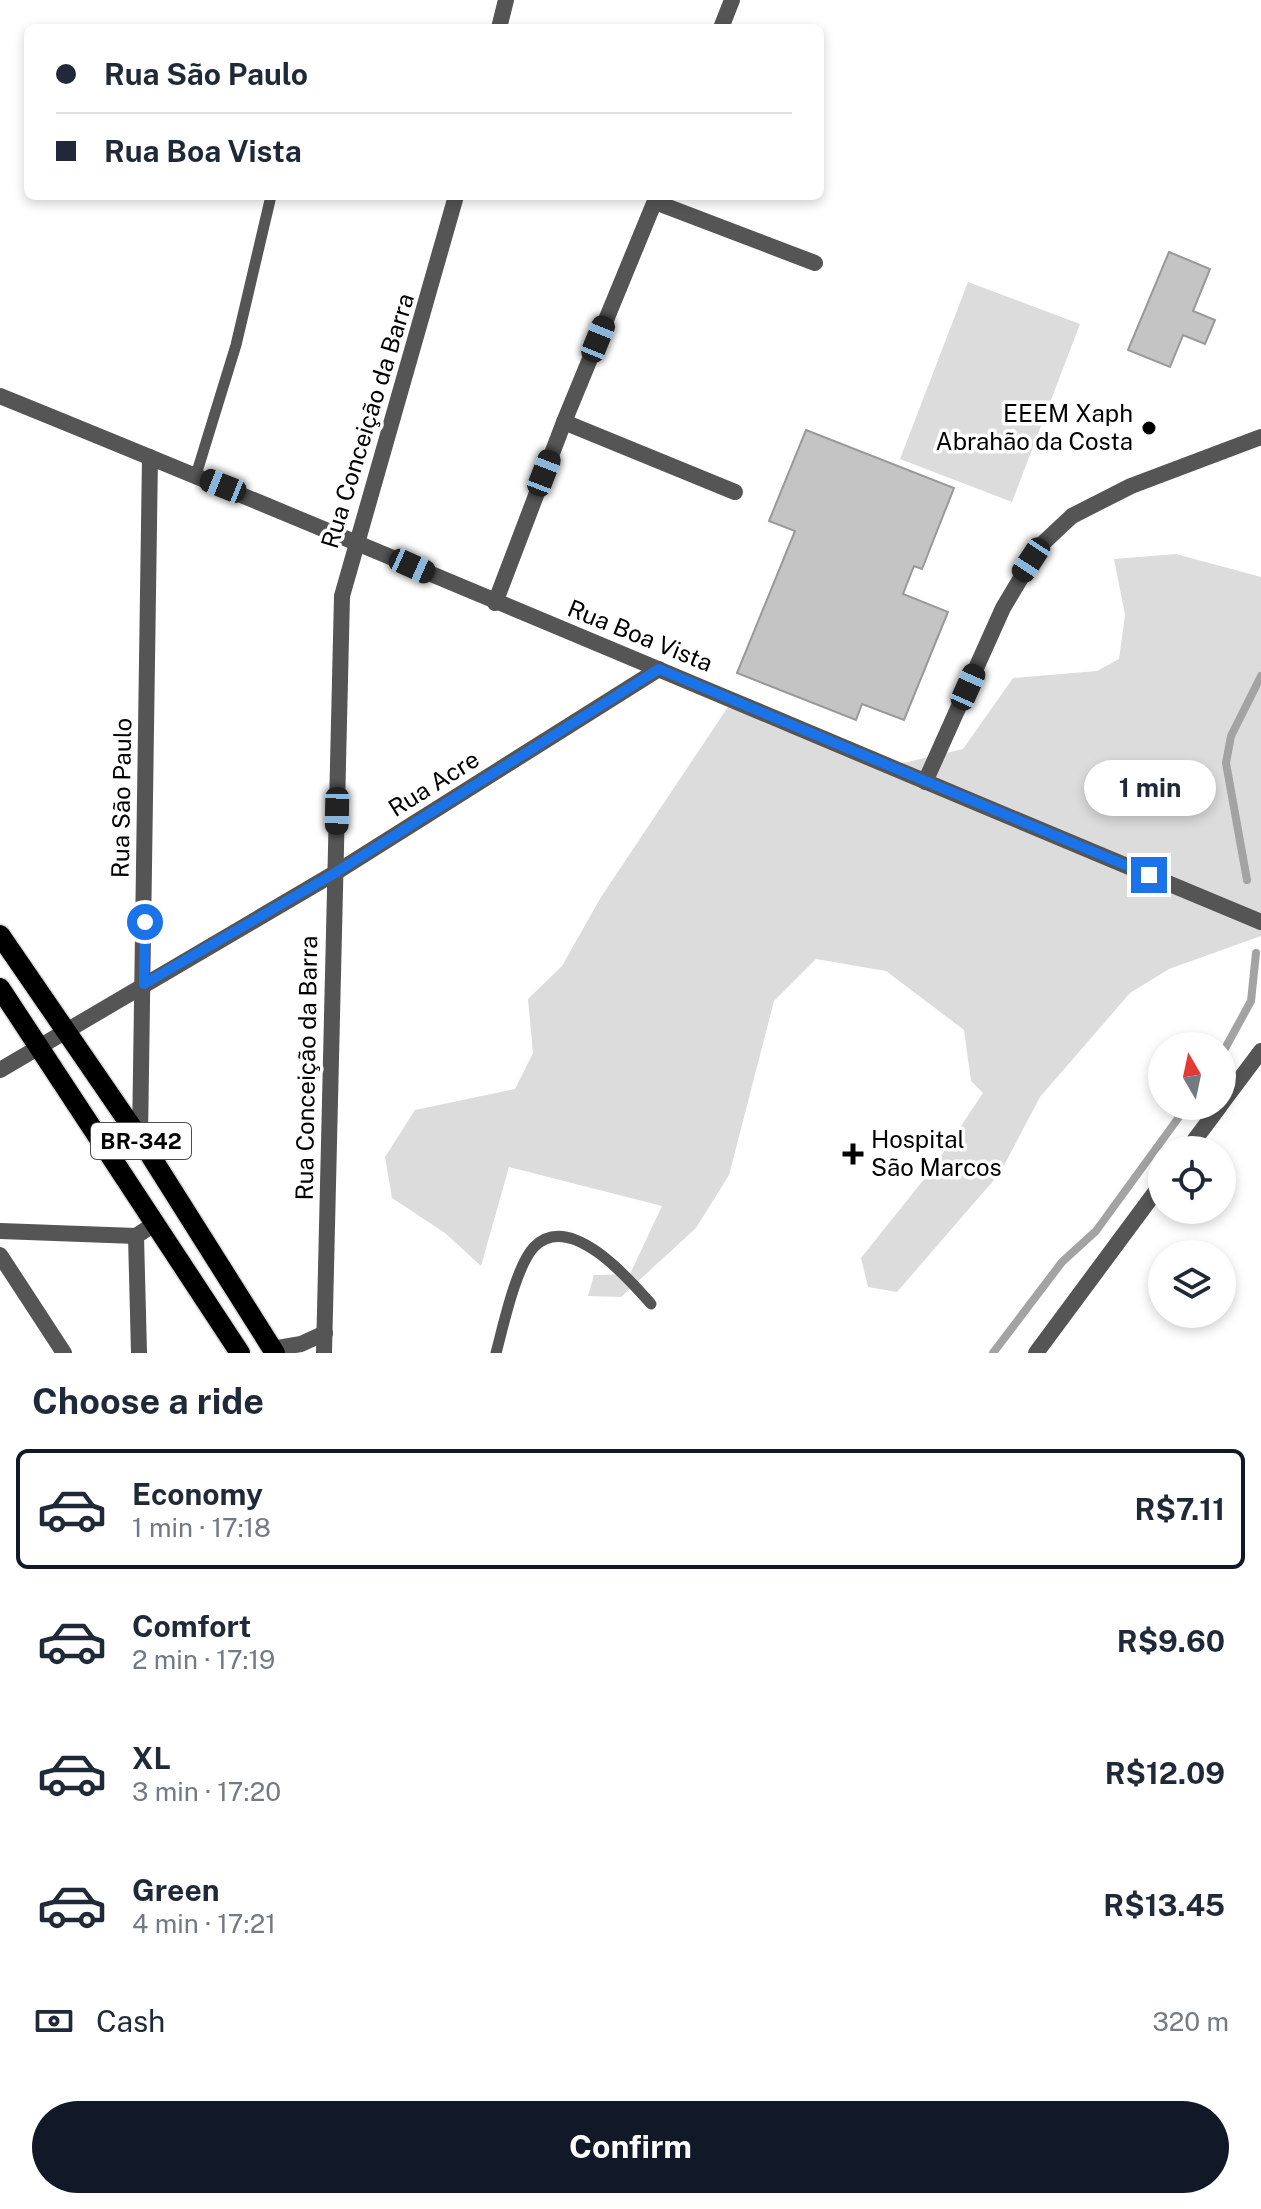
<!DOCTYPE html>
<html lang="en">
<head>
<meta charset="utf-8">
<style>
  :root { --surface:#fff; --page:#f2f2f3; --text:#1f2937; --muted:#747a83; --line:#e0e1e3; --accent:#111827 }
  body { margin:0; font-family:"Public Sans",sans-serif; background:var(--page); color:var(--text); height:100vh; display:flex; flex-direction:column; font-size:30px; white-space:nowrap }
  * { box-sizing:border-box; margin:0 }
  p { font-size:26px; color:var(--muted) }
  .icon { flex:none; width:44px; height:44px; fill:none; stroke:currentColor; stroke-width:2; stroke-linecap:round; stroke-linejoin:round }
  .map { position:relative; height:1353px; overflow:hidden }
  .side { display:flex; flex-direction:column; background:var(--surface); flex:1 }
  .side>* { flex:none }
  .hud { position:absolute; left:24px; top:24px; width:800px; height:176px; border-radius:12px; box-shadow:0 4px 12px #0003; display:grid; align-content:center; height:176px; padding:0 32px; background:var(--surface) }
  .needle { width:52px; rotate:351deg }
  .fabs { position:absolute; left:1148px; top:1032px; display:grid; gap:16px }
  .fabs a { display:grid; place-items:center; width:88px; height:88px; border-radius:50%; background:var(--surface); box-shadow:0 4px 12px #0003; font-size:40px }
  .end { position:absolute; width:36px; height:36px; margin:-18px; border:10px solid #1a73e8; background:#fff; box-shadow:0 0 0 4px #fff }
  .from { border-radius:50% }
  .bubble { position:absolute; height:56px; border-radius:28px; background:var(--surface); box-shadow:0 4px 12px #0003; font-size:26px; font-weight:700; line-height:56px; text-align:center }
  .car { position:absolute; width:24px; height:48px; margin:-24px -12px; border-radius:10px; box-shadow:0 0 6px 2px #0007; background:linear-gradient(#222 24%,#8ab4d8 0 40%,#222 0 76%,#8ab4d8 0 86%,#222 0) }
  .hud b { display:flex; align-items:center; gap:28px; height:76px; font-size:30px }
  .hud b+b { border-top:2px solid var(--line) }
  .hud i { width:20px; height:20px; background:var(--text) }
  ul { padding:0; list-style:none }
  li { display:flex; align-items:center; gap:24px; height:120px; margin:0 16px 12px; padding:0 16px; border:4px solid transparent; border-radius:12px }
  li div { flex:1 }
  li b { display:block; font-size:30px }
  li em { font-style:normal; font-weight:700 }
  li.selected { border-color:var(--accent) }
  li>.icon { width:72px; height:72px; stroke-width:1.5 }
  h2 { padding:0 32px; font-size:36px; line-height:96px }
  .pay { display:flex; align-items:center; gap:20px; height:88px; padding:0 32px; font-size:30px }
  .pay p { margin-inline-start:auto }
  .primary-button { display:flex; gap:16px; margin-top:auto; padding:16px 32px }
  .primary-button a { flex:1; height:92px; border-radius:48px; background:var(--accent); color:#fff; font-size:32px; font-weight:700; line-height:92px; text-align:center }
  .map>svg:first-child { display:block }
</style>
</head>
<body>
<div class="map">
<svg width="1261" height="1353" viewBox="0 0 1261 1353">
  <rect width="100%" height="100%" fill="#fff"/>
  <g fill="#dcdcdc">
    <path d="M 968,282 L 1080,324 L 1012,502 L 900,459 Z"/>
    <path d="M 1176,554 L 1261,577 L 1261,936 L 1169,969 L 1130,993 L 1040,1097 L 1000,1173 L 897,1292 L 868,1287 L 861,1258 L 933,1168 L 983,1093 L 971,1081 L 964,1030 L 886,971 L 816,959 L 774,1001 L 729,1175 L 696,1228 L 621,1297 L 588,1296 L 594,1275 L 630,1274 L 662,1206 L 509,1167 L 481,1266 L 445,1233 L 392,1198 L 385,1157 L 415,1110 L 515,1089 L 533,1053 L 528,999 L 562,966 L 601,897 L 734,698 L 899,764 L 963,749 L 1013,678 L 1097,671 L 1119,659 L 1125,615 L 1114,559 Z"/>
  </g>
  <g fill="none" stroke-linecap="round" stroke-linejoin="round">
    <g stroke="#a3a3a3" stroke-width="8">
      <path d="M 1247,880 L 1226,763 L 1231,736 L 1261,676"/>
      <path d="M 1222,1054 L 1251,1001 L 1256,953"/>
      <path d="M 993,1353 L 1062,1262 L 1096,1231 L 1187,1106"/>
    </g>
  </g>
  <g fill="#c4c4c4" stroke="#999" stroke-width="2">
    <path d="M 1169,252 L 1210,269 L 1193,311 L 1215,320 L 1205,344 L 1183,335 L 1170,367 L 1128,350 Z"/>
    <path d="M 806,430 L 954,488 L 922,569 L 914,566 L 903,594 L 948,612 L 904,720 L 862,704 L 856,720 L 737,673 L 795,531 L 769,521 Z"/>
  </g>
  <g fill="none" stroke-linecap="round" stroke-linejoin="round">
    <g stroke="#dbdbdb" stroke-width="23">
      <g id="primary">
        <path d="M 0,935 L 140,1139 L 275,1353"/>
        <path d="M 0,988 L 240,1353"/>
      </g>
    </g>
    <g stroke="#555" stroke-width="11">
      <path d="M 196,475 L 236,345 L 271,196"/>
      <path d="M 496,1353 C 503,1327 516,1266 534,1247 C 570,1210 630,1280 651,1304"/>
    </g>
    <g stroke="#555" stroke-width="16">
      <path d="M 499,28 L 506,0"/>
      <path d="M 721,28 L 732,0"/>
      <path d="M 655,202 L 815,263"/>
      <path d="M 0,396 C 422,567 840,747 1261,922"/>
      <path d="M 564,422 L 735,492"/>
      <path d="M 495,603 L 564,422 L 657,196"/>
      <path d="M 925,782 L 1003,608 L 1040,546 L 1072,516 L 1131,486 L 1261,437"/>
      <path d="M 0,1070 L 335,873 L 659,669"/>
      <path d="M 1222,1103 L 1261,1051"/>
      <path d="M 140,1139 L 150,457"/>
      <path d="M 1187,1150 L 1220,1106"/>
      <path d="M 0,1231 L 136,1236 L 156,1223"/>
      <path d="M 136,1236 L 139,1353"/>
      <path d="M 0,1255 L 64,1353"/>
      <path d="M 272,1349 L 301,1344 L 325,1333"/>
      <path d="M 324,1353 L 342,596 L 456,196"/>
      <path d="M 1036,1353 L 1162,1183"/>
    </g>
    <use href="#primary" stroke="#000" stroke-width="20"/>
  </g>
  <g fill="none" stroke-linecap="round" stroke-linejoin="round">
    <path stroke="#1a73e8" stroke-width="10" d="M 145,922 L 144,984 L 335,873 L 659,669 L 1149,875"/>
  </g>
  <g fill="#000" stroke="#fff" stroke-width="3">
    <circle cx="1149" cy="428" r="8"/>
    <path d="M849 1142h8v8h8v8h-8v8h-8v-8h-8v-8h8z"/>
  </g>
  <g text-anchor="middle" stroke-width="7" stroke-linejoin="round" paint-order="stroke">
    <rect fill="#fff" stroke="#4c4c4c" stroke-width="2" x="91" y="1123" width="100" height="36" rx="6"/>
    <g font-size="22" font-weight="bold" fill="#000">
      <text x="141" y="1149">BR-342</text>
    </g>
    <g font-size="24" fill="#000" stroke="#fff" text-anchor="end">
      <text x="1133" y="422">EEEM Xaph<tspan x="1133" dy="28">Abrahão da Costa</tspan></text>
      <text x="871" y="1148" text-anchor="start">Hospital<tspan x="871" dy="28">São Marcos</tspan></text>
    </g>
    <g font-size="24" fill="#000" stroke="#fff">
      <text transform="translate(368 421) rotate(-73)" y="8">Rua Conceição da Barra</text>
      <text transform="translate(640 636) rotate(22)" y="8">Rua Boa Vista</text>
      <text transform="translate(434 784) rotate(-32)" y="8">Rua Acre</text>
      <text transform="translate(122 798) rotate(-89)" y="8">Rua São Paulo</text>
      <text transform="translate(307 1068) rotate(-89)" y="8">Rua Conceição da Barra</text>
    </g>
  </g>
</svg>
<div class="fabs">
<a><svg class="needle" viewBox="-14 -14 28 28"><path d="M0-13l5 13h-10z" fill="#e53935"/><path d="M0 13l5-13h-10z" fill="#747a83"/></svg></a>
<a><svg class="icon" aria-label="locate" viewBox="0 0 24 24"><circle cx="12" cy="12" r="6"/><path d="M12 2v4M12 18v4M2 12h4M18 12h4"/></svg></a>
<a><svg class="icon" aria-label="layers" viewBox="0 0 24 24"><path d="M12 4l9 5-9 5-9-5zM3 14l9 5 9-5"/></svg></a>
</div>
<i class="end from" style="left:145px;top:922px"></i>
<i class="end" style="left:1149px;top:875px"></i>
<div class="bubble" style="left:1084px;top:760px;width:132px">1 min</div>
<i class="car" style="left:598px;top:339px;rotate:22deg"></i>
<i class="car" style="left:544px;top:473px;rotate:21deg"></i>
<i class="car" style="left:223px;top:486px;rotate:292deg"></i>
<i class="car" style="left:1031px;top:560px;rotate:213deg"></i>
<i class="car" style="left:412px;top:566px;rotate:114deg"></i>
<i class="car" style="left:968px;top:687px;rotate:24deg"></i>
<i class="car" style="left:337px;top:811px;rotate:181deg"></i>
<div class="hud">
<b><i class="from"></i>Rua São Paulo</b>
<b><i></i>Rua Boa Vista</b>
</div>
</div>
<section class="side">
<h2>Choose a ride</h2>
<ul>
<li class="selected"><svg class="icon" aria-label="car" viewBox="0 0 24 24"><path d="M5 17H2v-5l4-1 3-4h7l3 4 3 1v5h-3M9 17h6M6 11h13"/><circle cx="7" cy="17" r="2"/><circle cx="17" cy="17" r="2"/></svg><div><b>Economy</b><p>1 min · 17:18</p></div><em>R$7.11</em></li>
<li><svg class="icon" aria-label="car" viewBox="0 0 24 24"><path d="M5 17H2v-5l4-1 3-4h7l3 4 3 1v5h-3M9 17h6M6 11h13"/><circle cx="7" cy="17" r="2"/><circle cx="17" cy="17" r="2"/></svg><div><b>Comfort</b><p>2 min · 17:19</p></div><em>R$9.60</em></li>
<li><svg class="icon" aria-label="car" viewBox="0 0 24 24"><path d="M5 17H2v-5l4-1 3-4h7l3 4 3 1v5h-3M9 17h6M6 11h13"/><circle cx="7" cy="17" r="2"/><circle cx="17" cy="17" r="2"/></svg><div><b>XL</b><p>3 min · 17:20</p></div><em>R$12.09</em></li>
<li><svg class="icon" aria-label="car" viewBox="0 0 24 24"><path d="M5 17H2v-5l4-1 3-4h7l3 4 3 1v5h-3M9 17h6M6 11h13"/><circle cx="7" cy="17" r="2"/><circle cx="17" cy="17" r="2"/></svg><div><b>Green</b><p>4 min · 17:21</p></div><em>R$13.45</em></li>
</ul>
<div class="pay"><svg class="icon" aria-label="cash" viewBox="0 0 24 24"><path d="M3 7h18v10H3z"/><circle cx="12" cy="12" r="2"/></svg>Cash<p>320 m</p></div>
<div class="primary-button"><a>Confirm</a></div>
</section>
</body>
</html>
